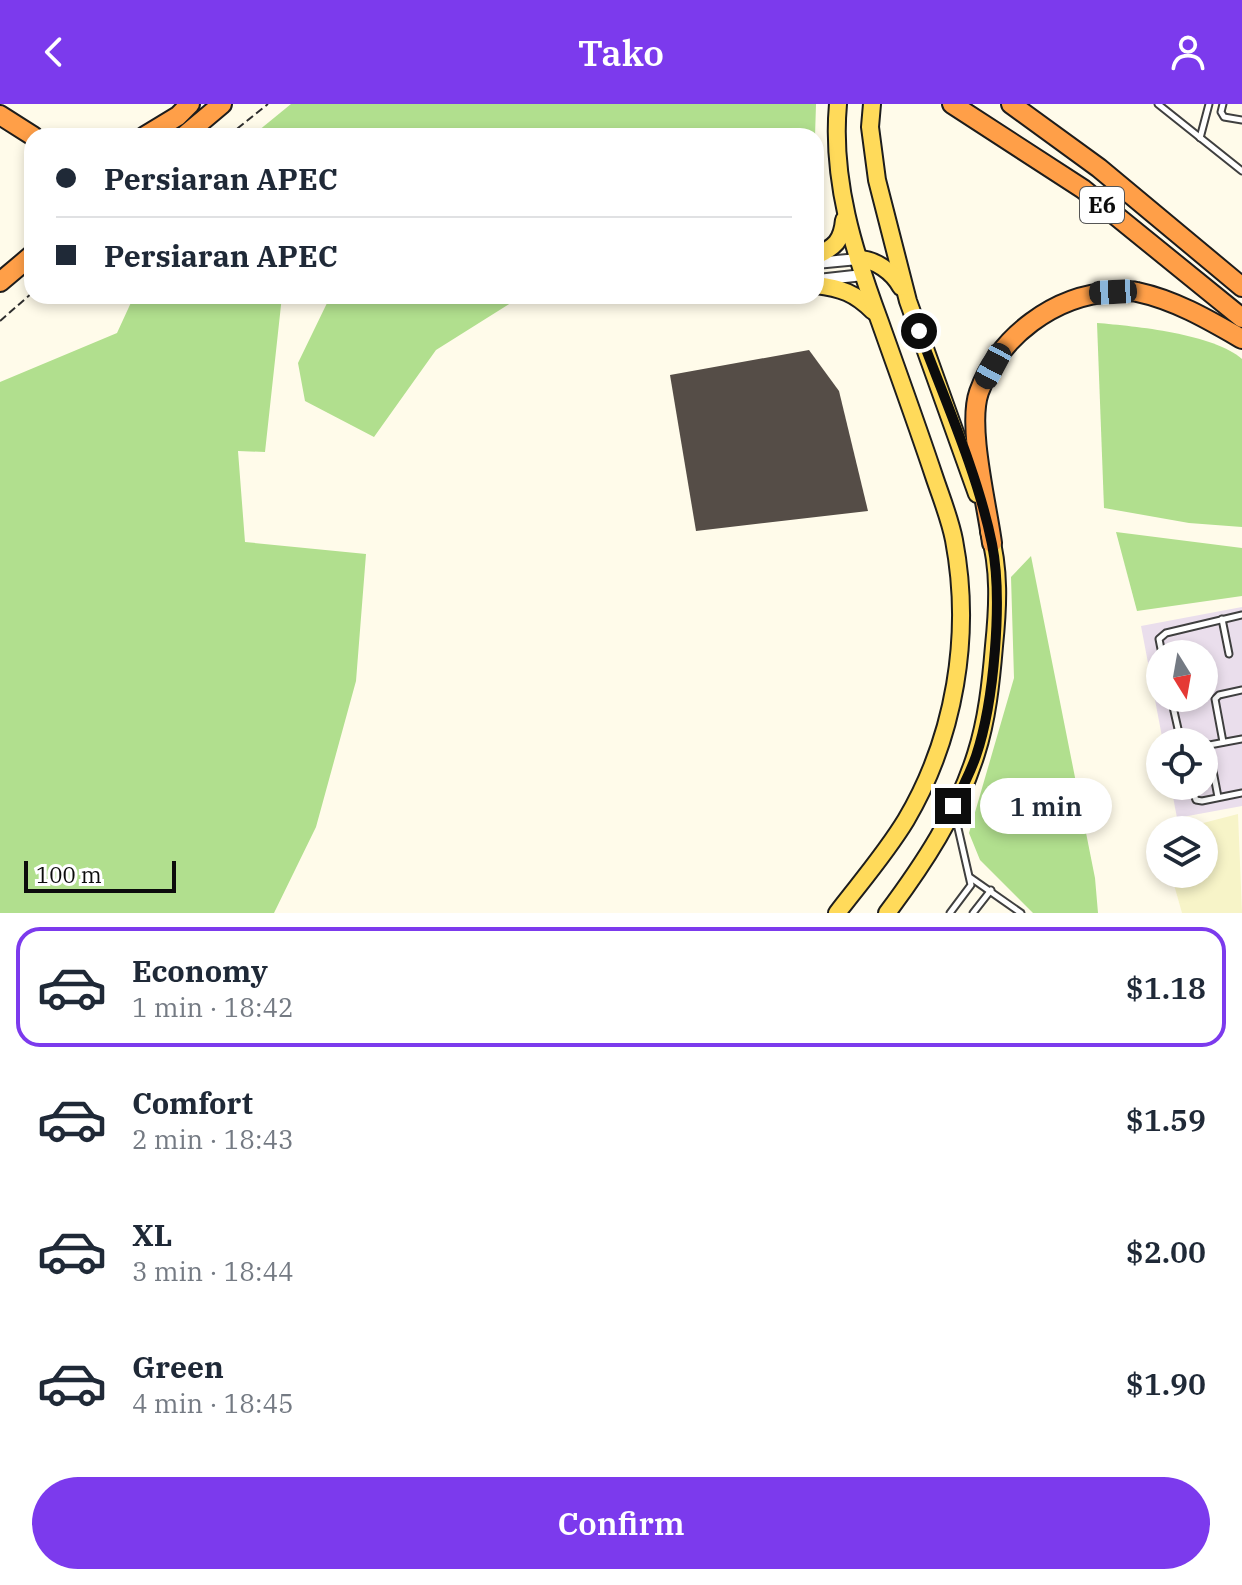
<!DOCTYPE html>
<html lang="en">
<head>
<meta charset="utf-8">
<style>
  :root { --surface:#fff; --page:#f2f2f3; --text:#1f2937; --muted:#747a83; --line:#e0e1e3; --accent:#7c3aed }
  body { margin:0; font-family:"IBM Plex Serif",serif; background:var(--page); color:var(--text); height:100vh; display:flex; flex-direction:column; font-size:30px; white-space:nowrap }
  * { box-sizing:border-box; margin:0 }
  p { font-size:26px; color:var(--muted) }
  .icon { flex:none; width:44px; height:44px; fill:none; stroke:currentColor; stroke-width:2; stroke-linecap:round; stroke-linejoin:round }
  .map { position:relative; height:809px; overflow:hidden }
  .side { display:flex; flex-direction:column; background:var(--surface); flex:1 }
  .side>* { flex:none }
  .guide { position:absolute; left:24px; top:24px; width:800px; height:176px; border-radius:24px; box-shadow:0 4px 12px #0003; display:grid; align-content:center; height:176px; padding:0 32px; background:var(--surface) }
  .needle { width:52px; rotate:169deg }
  .buttons { position:absolute; left:1146px; top:536px; display:grid; gap:16px }
  .buttons a { display:grid; place-items:center; width:72px; height:72px; border-radius:50%; background:var(--surface); box-shadow:0 4px 12px #0003; font-size:40px }
  .scale { position:absolute; left:24px; bottom:20px; width:152px; box-sizing:border-box; padding-left:8px; border:4px solid #0c0c0c; border-top:0; font-size:22px; line-height:28px; white-space:nowrap; color:#0c0c0c; -webkit-text-stroke:6px #fff; paint-order:stroke }
  .end { position:absolute; width:36px; height:36px; margin:-18px; border:10px solid #0c0c0c; background:#fff; box-shadow:0 0 0 4px #fff }
  .from { border-radius:50% }
  .bubble { position:absolute; height:56px; border-radius:28px; background:var(--surface); box-shadow:0 4px 12px #0003; font-size:26px; font-weight:600; line-height:56px; text-align:center }
  .car { position:absolute; width:24px; height:48px; margin:-24px -12px; border-radius:10px; box-shadow:0 0 6px 2px #0007; background:linear-gradient(#222 24%,#8ab4d8 0 40%,#222 0 76%,#8ab4d8 0 86%,#222 0) }
  .guide b { display:flex; align-items:center; gap:28px; height:76px; font-size:30px }
  .guide b+b { border-top:2px solid var(--line) }
  .guide i { width:20px; height:20px; background:var(--text) }
  ul { padding:14px 0 0; list-style:none }
  li { display:flex; align-items:center; gap:24px; height:120px; margin:0 16px 12px; padding:0 16px; border:4px solid transparent; border-radius:24px }
  li div { flex:1 }
  li b { display:block; font-size:30px }
  li em { font-style:normal; font-weight:600 }
  li.current { border-color:var(--accent) }
  li>.icon { width:72px; height:72px; stroke-width:1.5 }
  .cta { display:flex; gap:16px; margin-top:auto; padding:16px 32px }
  .cta a { flex:1; height:92px; border-radius:48px; background:var(--accent); color:#fff; font-size:32px; font-weight:600; line-height:92px; text-align:center }
  header { display:flex; justify-content:space-between; align-items:center; height:104px; padding:0 32px; background:var(--accent); color:#fff; font-size:36px; font-weight:600 }
  .map>svg:first-child { display:block }
</style>
</head>
<body>
<header><svg class="icon" aria-label="back" viewBox="0 0 24 24"><path d="M15 5l-7 7 7 7"/></svg>Tako<svg class="icon" aria-label="person" viewBox="0 0 24 24"><circle cx="12" cy="8" r="4"/><path d="M4 21q1-7 8-7t8 7"/></svg></header>
<div class="map">
<svg width="1242" height="809" viewBox="0 0 1242 809">
  <rect width="100%" height="100%" fill="#fffbea"/>
  <path fill="#eadeec" fill-rule="evenodd" d="M 1242,503 L 1242,702 L 1177,714 L 1171,682 L 1204,682 L 1204,638 L 1163,638 L 1141,522 ZM 1160,550 L 1204,550 L 1204,594 L 1160,594 Z"/>
  <path fill="#f7f4c8" d="M 1238,710 L 1242,809 L 1182,809 L 1171,770 L 1204,770 L 1204,726 L 1176,726 Z"/>
  <g fill="#b1df8e">
    <path d="M 291,0 L 816,0 L 815,32 L 252,32 Z"/>
    <path d="M 134,192 L 282,192 L 265,348 L 238,347 L 245,438 L 366,450 L 356,577 L 316,723 L 274,809 L 0,809 L 0,278 L 117,229 Z"/>
    <path d="M 322,192 L 522,192 L 436,246 L 374,333 L 305,297 L 298,259 L 328,197 Z"/>
    <path d="M 1097,219 C 1135,222 1214,230 1242,255 L 1242,423 L 1189,419 L 1104,404 Z"/>
    <path d="M 1116,428 L 1242,444 L 1242,492 L 1137,507 Z"/>
    <path d="M 1031,452 L 1095,774 L 1098,809 L 1033,809 L 980,756 L 969,729 L 1014,574 L 1011,473 Z"/>
  </g>
  <path fill="#554d47" d="M 809,246 L 839,287 L 868,407 L 696,427 L 670,271 Z"/>
  <g fill="none" stroke-linecap="round" stroke-linejoin="round">
    <g stroke="#3f3f3f" stroke-width="9">
      <g id="service">
        <path d="M 1158,0 L 1242,67"/>
        <path d="M 1223,0 L 1221,8 L 1224,13 L 1242,16"/>
        <path d="M 1200,34 L 1209,0"/>
        <path d="M 1222,515 L 1229,550"/>
        <path d="M 1162,550 L 1159,535 L 1166,529 L 1242,511"/>
        <path d="M 1171,594 L 1181,638"/>
        <path d="M 1223,638 L 1215,595 L 1219,591 L 1242,586"/>
        <path d="M 1208,641 L 1218,693"/>
        <path d="M 1204,642 L 1242,635"/>
        <path d="M 1191,682 L 1196,696 L 1202,697 L 1242,689"/>
        <path d="M 971,774 L 1021,809"/>
        <path d="M 950,809 L 971,781 L 955,711"/>
        <path d="M 973,809 L 991,786"/>
      </g>
    </g>
    <g stroke="#3f3f3f" stroke-width="14">
      <g id="minor">
        <path d="M 816,159 L 858,155"/>
        <path d="M 818,176 L 863,171"/>
      </g>
    </g>
    <g stroke="#1d1d1d" stroke-width="20">
      <g id="primary">
        <path d="M 872,0 L 870,23 L 877,76 L 908,197 L 977,390"/>
        <path d="M 816,152 C 835,143 842,137 844,116"/>
        <path d="M 858,155 C 875,155 893,168 901,183"/>
        <path d="M 816,181 C 841,184 855,189 873,207"/>
        <path d="M 837,809 C 860,779 886,749 906,716 C 955,633 972,531 954,436 C 950,415 941,393 934,372 C 917,321 898,269 880,218 C 854,148 831,76 838,0"/>
        <path d="M 887,809 C 923,761 958,708 976,650 C 987,616 991,578 994,542 C 998,503 1000,465 989,427"/>
      </g>
    </g>
    <g stroke="#1d1d1d" stroke-width="22">
      <g id="motorway">
        <path d="M 952,0 L 1083,85 L 1242,214"/>
        <path d="M 1011,0 L 1099,64 L 1242,183"/>
        <path d="M 0,11 L 33,32"/>
        <path d="M 145,32 L 178,12 L 190,0"/>
        <path d="M 184,32 L 222,0"/>
        <path d="M 0,178 L 32,151"/>
        <path d="M 992,439 C 987,401 967,322 979,288 C 999,232 1055,191 1113,188 C 1121,188 1130,186 1137,188 C 1175,196 1209,216 1242,235"/>
      </g>
    </g>
    <g stroke="#2e2e2e" stroke-width="2" stroke-dasharray="8 4" stroke-linecap="butt">
      <path d="M 228,32 L 268,0"/>
      <path d="M 0,217 L 32,189"/>
    </g>
    <use href="#service" stroke="#fff" stroke-width="5"/>
    <use href="#minor" stroke="#fff" stroke-width="10"/>
    <use href="#primary" stroke="#ffda5a" stroke-width="16"/>
    <use href="#motorway" stroke="#ff9f48" stroke-width="18"/>
  </g>
  <g fill="none" stroke-linecap="round" stroke-linejoin="round">
    <path stroke="#0c0c0c" stroke-width="10" d="M 919,227 C 944,294 978,370 992,440 C 1003,495 994,599 976,652 C 970,669 962,685 953,702"/>
  </g>
  <g text-anchor="middle" stroke-width="8" stroke-linejoin="round" paint-order="stroke">
    <rect fill="#fff" stroke="#555" stroke-width="2" x="1080" y="83" width="44" height="36" rx="6"/>
    <g font-size="22" font-weight="bold" fill="#0c0c0c">
      <text x="1102" y="109">E6</text>
    </g>
  </g>
</svg>
<div class="buttons">
<a><svg class="needle" viewBox="-14 -14 28 28"><path d="M0-13l5 13h-10z" fill="#e53935"/><path d="M0 13l5-13h-10z" fill="#747a83"/></svg></a>
<a><svg class="icon" aria-label="locate" viewBox="0 0 24 24"><circle cx="12" cy="12" r="6"/><path d="M12 2v4M12 18v4M2 12h4M18 12h4"/></svg></a>
<a><svg class="icon" aria-label="layers" viewBox="0 0 24 24"><path d="M12 4l9 5-9 5-9-5zM3 14l9 5 9-5"/></svg></a>
</div>
<div class="scale">100 m</div>
<i class="end from" style="left:919px;top:227px"></i>
<i class="end" style="left:953px;top:702px"></i>
<div class="bubble" style="left:980px;top:674px;width:132px">1 min</div>
<i class="car" style="left:1113px;top:188px;rotate:267deg"></i>
<i class="car" style="left:993px;top:262px;rotate:208deg"></i>
<div class="guide">
<b><i class="from"></i>Persiaran APEC</b>
<b><i></i>Persiaran APEC</b>
</div>
</div>
<section class="side">
<ul>
<li class="current"><svg class="icon" aria-label="car" viewBox="0 0 24 24"><path d="M5 17H2v-5l4-1 3-4h7l3 4 3 1v5h-3M9 17h6M6 11h13"/><circle cx="7" cy="17" r="2"/><circle cx="17" cy="17" r="2"/></svg><div><b>Economy</b><p>1 min · 18:42</p></div><em>$1.18</em></li>
<li><svg class="icon" aria-label="car" viewBox="0 0 24 24"><path d="M5 17H2v-5l4-1 3-4h7l3 4 3 1v5h-3M9 17h6M6 11h13"/><circle cx="7" cy="17" r="2"/><circle cx="17" cy="17" r="2"/></svg><div><b>Comfort</b><p>2 min · 18:43</p></div><em>$1.59</em></li>
<li><svg class="icon" aria-label="car" viewBox="0 0 24 24"><path d="M5 17H2v-5l4-1 3-4h7l3 4 3 1v5h-3M9 17h6M6 11h13"/><circle cx="7" cy="17" r="2"/><circle cx="17" cy="17" r="2"/></svg><div><b>XL</b><p>3 min · 18:44</p></div><em>$2.00</em></li>
<li><svg class="icon" aria-label="car" viewBox="0 0 24 24"><path d="M5 17H2v-5l4-1 3-4h7l3 4 3 1v5h-3M9 17h6M6 11h13"/><circle cx="7" cy="17" r="2"/><circle cx="17" cy="17" r="2"/></svg><div><b>Green</b><p>4 min · 18:45</p></div><em>$1.90</em></li>
</ul>
<div class="cta"><a>Confirm</a></div>
</section>
</body>
</html>
